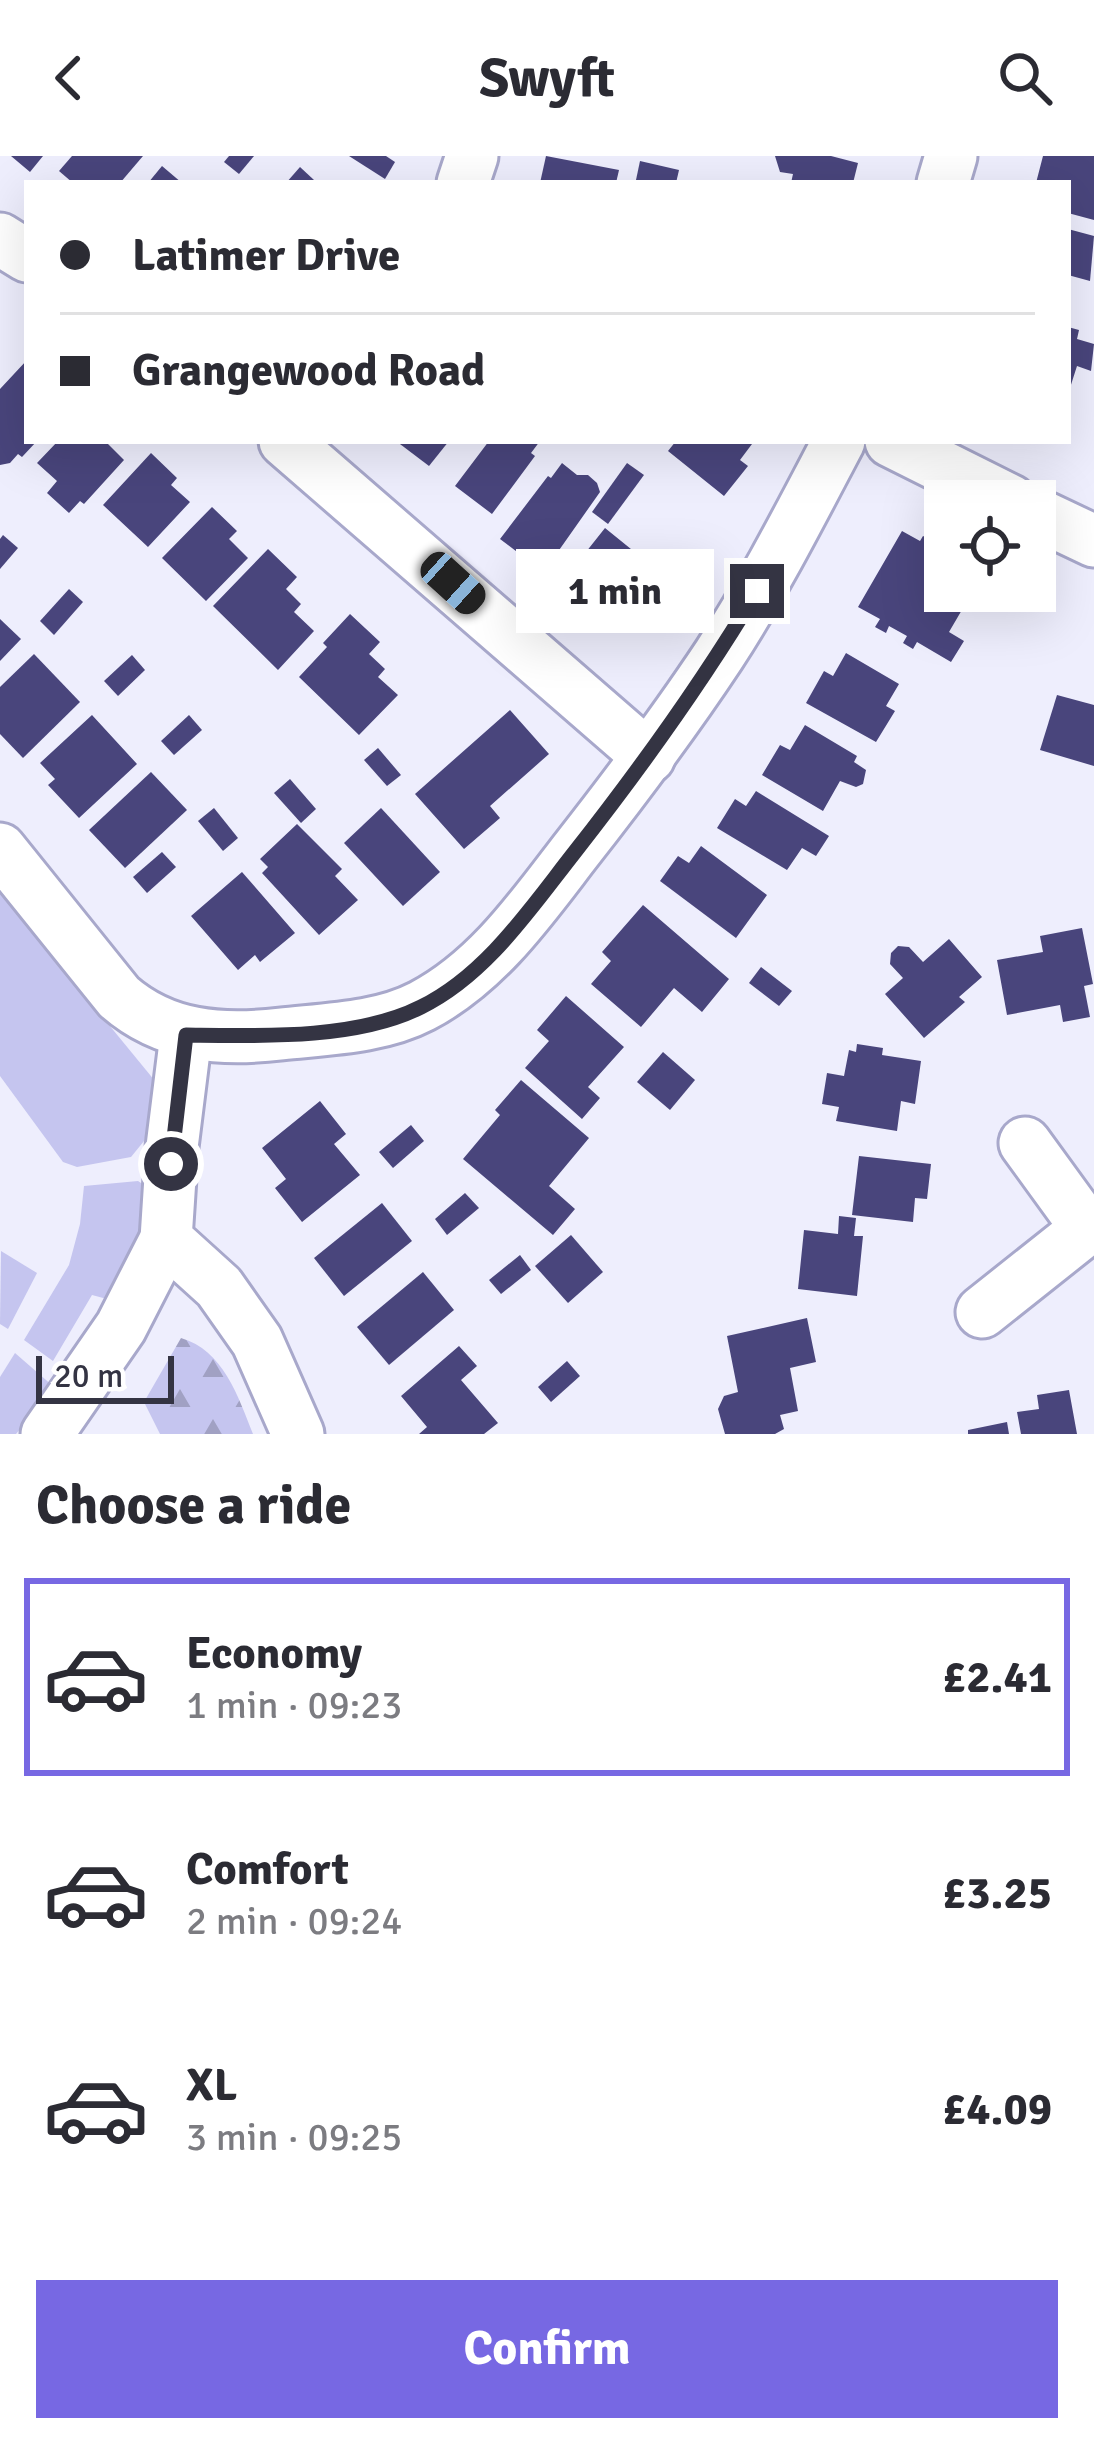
<!DOCTYPE html>
<html lang="en">
<head>
<meta charset="utf-8">
<style>
  :root { --surface:#fff; --page:#f2f2f3; --text:#2b2b33; --muted:#7c7c81; --line:#e1e1e2; --accent:#7768e3 }
  body { margin:0; font-family:Signika,sans-serif; background:var(--page); color:var(--text); height:100vh; display:flex; flex-direction:column; font-size:45px; white-space:nowrap }
  * { box-sizing:border-box; margin:0 }
  p { font-size:39px; color:var(--muted) }
  .icon { flex:none; width:66px; height:66px; fill:none; stroke:currentColor; stroke-width:2; stroke-linecap:round; stroke-linejoin:round }
  .map { position:relative; height:1278px; overflow:hidden }
  .sheet { display:flex; flex-direction:column; background:var(--surface); flex:1 }
  .sheet>* { flex:none }
  .banner { position:absolute; left:24px; top:24px; width:1047px; height:264px; border-radius:0px; box-shadow:0 12px 48px #0002; display:grid; align-content:center; height:264px; padding:0 36px; background:var(--surface) }
  .buttons { position:absolute; left:924px; top:324px; display:grid; gap:24px }
  .buttons a { display:grid; place-items:center; width:132px; height:132px; border-radius:0px; background:var(--surface); box-shadow:0 12px 48px #0002; font-size:60px }
  .scale { position:absolute; left:36px; bottom:30px; width:138px; box-sizing:border-box; padding-left:12px; border:6px solid #343443; border-top:0; font-size:33px; line-height:42px; white-space:nowrap; color:#343443; -webkit-text-stroke:9px #fff; paint-order:stroke }
  .end { position:absolute; width:54px; height:54px; margin:-27px; border:15px solid #343443; background:#fff; box-shadow:0 0 0 6px #fff }
  .from { border-radius:50% }
  .bubble { position:absolute; height:84px; border-radius:0px; background:var(--surface); box-shadow:0 12px 48px #0002; font-size:39px; font-weight:700; line-height:84px; text-align:center }
  .car { position:absolute; width:36px; height:72px; margin:-36px -18px; border-radius:15px; box-shadow:0 0 9px 3px #0007; background:linear-gradient(#222 24%,#8ab4d8 0 40%,#222 0 76%,#8ab4d8 0 86%,#222 0) }
  .banner b { display:flex; align-items:center; gap:42px; height:114px; font-size:45px }
  .banner b+b { border-top:3px solid var(--line) }
  .banner i { width:30px; height:30px; background:var(--text) }
  ul { padding:0; list-style:none }
  li { display:flex; align-items:center; gap:36px; height:198px; margin:0 24px 18px; padding:0 12px; border:6px solid transparent; border-radius:0px }
  li div { flex:1 }
  li b { display:block; font-size:45px }
  li em { font-style:normal; font-weight:700 }
  li.on { border-color:var(--accent) }
  li>.icon { width:108px; height:108px; stroke-width:1.5 }
  h2 { padding:0 36px; font-size:54px; line-height:144px }
  .button { display:flex; gap:24px; margin-top:auto; padding:24px 36px }
  .button a { flex:1; height:138px; border-radius:0px; background:var(--accent); color:#fff; font-size:48px; font-weight:700; line-height:138px; text-align:center }
  header { display:flex; justify-content:space-between; align-items:center; height:156px; padding:0 36px; background:var(--surface); font-size:54px; font-weight:700 }
  .map>svg:first-child { display:block }
</style>
</head>
<body>
<header><svg class="icon" aria-label="back" viewBox="0 0 24 24"><path d="M15 5l-7 7 7 7"/></svg>Swyft<svg class="icon" aria-label="search" viewBox="0 0 24 24"><circle cx="10" cy="10" r="6"/><path d="M15 15l6 6"/></svg></header>
<div class="map">
<svg width="1094" height="1278" viewBox="0 0 1094 1278">
  <defs>
    <pattern id="forest-firs" width="22" height="20" patternUnits="userSpaceOnUse" patternTransform="scale(3)"><rect width="22" height="20" fill="#c5c5ef"/><path d="M5 1l3.5 6h-7zM16 11l3.5 6h-7z" fill="#a1a1c3"/></pattern>
  </defs>
  <rect width="100%" height="100%" fill="#eeeefd"/>
  <g fill="#c5c5ef">
    <path d="M 0,736 L 155,925 L 157,942 L 144,985 L 131,1001 L 77,1011 L 63,1006 L 0,920 Z"/>
    <path d="M 138,1025 L 147,1031 C 148,1072 127,1110 107,1143 L 92,1139 L 53,1205 L 24,1184 L 69,1109 L 80,1068 L 84,1030 Z"/>
    <path d="M 1,1095 L 37,1117 L 8,1173 L 0,1168 Z"/>
    <path d="M 15,1197 L 54,1231 L 16,1278 L 0,1278 L 0,1221 Z"/>
  </g>
  <path fill="url(#forest-firs)" d="M 181,1182 C 223,1194 238,1240 253,1278 L 160,1278 L 144,1246 Z"/>
  <g fill="#49457c">
    <path d="M 11,0 L 43,0 L 30,16 Z"/>
    <path d="M 72,0 L 143,0 L 120,27 L 73,27 L 59,15 Z"/>
    <path d="M 229,0 L 254,0 L 239,18 L 224,6 Z"/>
    <path d="M 349,0 L 386,0 L 395,6 L 385,23 Z"/>
    <path d="M 546,0 L 619,14 L 616,27 L 540,27 Z"/>
    <path d="M 775,0 L 831,0 L 858,7 L 853,27 L 791,27 L 793,18 L 780,16 Z"/>
    <path d="M 1043,0 L 1094,0 L 1094,64 L 1068,57 L 1068,27 L 1036,27 Z"/>
    <path d="M 640,5 L 679,14 L 676,27 L 636,24 Z"/>
    <path d="M 162,10 L 182,27 L 148,27 Z"/>
    <path d="M 300,11 L 314,24 L 312,27 L 286,27 Z"/>
    <path d="M 1068,73 L 1094,80 L 1090,125 L 1068,119 Z"/>
    <path d="M 1068,171 L 1079,174 L 1077,183 L 1094,188 L 1091,215 L 1077,210 L 1069,235 Z"/>
    <path d="M 27,204 L 27,285 L 37,285 L 22,301 L 18,298 L 10,307 L 0,309 L 0,233 Z"/>
    <path d="M 58,285 L 105,285 L 124,304 L 84,348 L 80,345 L 69,357 L 47,337 L 57,325 L 37,307 Z"/>
    <path d="M 396,285 L 449,285 L 429,310 Z"/>
    <path d="M 489,285 L 540,285 L 531,297 L 535,300 L 492,358 L 455,330 Z"/>
    <path d="M 676,285 L 748,285 L 752,288 L 740,304 L 748,310 L 724,340 L 668,295 Z"/>
    <path d="M 151,297 L 177,322 L 171,329 L 190,346 L 148,391 L 103,349 Z"/>
    <path d="M 562,307 L 577,319 L 588,319 L 597,327 L 600,336 L 550,407 L 540,399 L 533,408 L 500,383 L 548,320 L 551,322 Z"/>
    <path d="M 627,307 L 644,319 L 608,368 L 592,356 Z"/>
    <path d="M 212,351 L 237,375 L 229,383 L 248,402 L 206,445 L 162,402 Z"/>
    <path d="M 605,372 L 668,423 L 632,470 L 602,447 L 594,457 L 559,430 Z"/>
    <path d="M 902,375 L 920,385 L 923,380 L 934,385 L 930,392 L 945,401 L 945,435 L 973,435 L 949,476 L 964,485 L 951,506 L 917,486 L 913,493 L 903,487 L 907,480 L 889,470 L 886,477 L 875,471 L 880,463 L 858,451 Z"/>
    <path d="M 3,379 L 18,392 L 0,413 L 0,383 Z"/>
    <path d="M 268,393 L 297,421 L 286,433 L 301,448 L 294,456 L 314,475 L 278,514 L 213,450 Z"/>
    <path d="M 69,433 L 83,446 L 54,479 L 40,465 Z"/>
    <path d="M 350,458 L 380,486 L 369,498 L 385,513 L 378,521 L 398,539 L 359,579 L 299,521 L 327,491 L 323,487 Z"/>
    <path d="M 0,463 L 21,483 L 0,505 Z"/>
    <path d="M 846,497 L 899,528 L 886,550 L 895,555 L 876,586 L 806,547 L 824,515 L 833,520 Z"/>
    <path d="M 34,498 L 80,546 L 23,602 L 0,578 L 0,531 Z"/>
    <path d="M 132,499 L 145,514 L 118,540 L 104,525 Z"/>
    <path d="M 1057,539 L 1094,549 L 1094,610 L 1040,594 Z"/>
    <path d="M 510,554 L 549,598 L 490,650 L 500,662 L 464,693 L 415,638 Z"/>
    <path d="M 92,559 L 137,608 L 79,662 L 48,629 L 55,623 L 40,607 Z"/>
    <path d="M 189,559 L 202,574 L 174,599 L 161,585 Z"/>
    <path d="M 805,569 L 857,600 L 854,606 L 866,614 L 863,628 L 856,631 L 840,625 L 823,655 L 762,619 L 780,589 L 790,594 Z"/>
    <path d="M 378,592 L 401,619 L 387,630 L 364,604 Z"/>
    <path d="M 151,616 L 187,654 L 125,712 L 89,674 Z"/>
    <path d="M 290,623 L 316,653 L 301,667 L 274,637 Z"/>
    <path d="M 756,635 L 829,680 L 816,700 L 802,692 L 787,714 L 717,672 L 735,643 L 746,650 Z"/>
    <path d="M 214,652 L 238,682 L 223,695 L 198,665 Z"/>
    <path d="M 381,652 L 440,716 L 403,750 L 344,687 Z"/>
    <path d="M 297,668 L 342,713 L 335,720 L 358,744 L 319,779 L 262,717 L 268,711 L 260,703 Z"/>
    <path d="M 701,690 L 767,739 L 736,782 L 660,725 L 678,700 L 689,707 Z"/>
    <path d="M 162,696 L 176,711 L 147,737 L 133,721 Z"/>
    <path d="M 242,716 L 295,777 L 260,806 L 255,799 L 238,814 L 191,760 Z"/>
    <path d="M 643,749 L 729,823 L 702,856 L 674,832 L 641,871 L 591,828 L 611,805 L 602,796 Z"/>
    <path d="M 1082,772 L 1093,828 L 1084,830 L 1090,861 L 1063,866 L 1060,849 L 1007,859 L 997,804 L 1043,796 L 1040,780 Z"/>
    <path d="M 949,783 L 982,821 L 959,841 L 965,846 L 924,882 L 885,838 L 903,822 L 890,808 L 891,797 L 898,790 L 909,791 L 923,806 Z"/>
    <path d="M 761,811 L 792,835 L 779,850 L 749,827 Z"/>
    <path d="M 566,840 L 624,891 L 588,931 L 600,942 L 582,963 L 525,912 L 549,885 L 537,874 Z"/>
    <path d="M 857,888 L 883,892 L 882,899 L 921,905 L 915,948 L 901,945 L 897,975 L 836,965 L 839,951 L 822,948 L 827,917 L 844,920 L 849,894 L 856,896 Z"/>
    <path d="M 663,896 L 695,924 L 670,954 L 637,926 Z"/>
    <path d="M 521,924 L 589,982 L 549,1030 L 575,1053 L 553,1079 L 463,1003 L 500,959 L 495,954 Z"/>
    <path d="M 320,945 L 346,978 L 334,988 L 360,1019 L 302,1066 L 275,1032 L 286,1023 L 262,992 Z"/>
    <path d="M 411,969 L 424,985 L 393,1012 L 379,996 Z"/>
    <path d="M 859,1000 L 931,1008 L 927,1043 L 915,1042 L 913,1066 L 852,1059 Z"/>
    <path d="M 465,1037 L 479,1052 L 447,1079 L 435,1063 Z"/>
    <path d="M 382,1047 L 412,1085 L 344,1140 L 314,1102 Z"/>
    <path d="M 839,1060 L 856,1062 L 854,1080 L 863,1080 L 857,1140 L 798,1133 L 804,1074 L 838,1078 Z"/>
    <path d="M 571,1079 L 603,1116 L 568,1147 L 535,1110 Z"/>
    <path d="M 520,1099 L 531,1114 L 501,1138 L 489,1124 Z"/>
    <path d="M 423,1116 L 454,1154 L 389,1209 L 357,1171 Z"/>
    <path d="M 807,1162 L 816,1206 L 790,1212 L 798,1255 L 780,1259 L 784,1273 L 775,1278 L 725,1278 L 718,1253 L 724,1240 L 738,1236 L 727,1180 Z"/>
    <path d="M 459,1190 L 477,1210 L 461,1224 L 498,1267 L 484,1278 L 419,1278 L 427,1271 L 401,1240 Z"/>
    <path d="M 567,1205 L 580,1220 L 551,1246 L 538,1231 Z"/>
    <path d="M 1069,1234 L 1077,1278 L 1021,1278 L 1017,1256 L 1039,1253 L 1037,1239 Z"/>
    <path d="M 1007,1266 L 1009,1278 L 968,1278 L 968,1274 Z"/>
  </g>
  <g fill="none" stroke-linecap="round" stroke-linejoin="round">
    <g stroke="#a8a8cb" stroke-width="57">
      <g id="minor">
        <path d="M 463,27 L 472,0"/>
        <path d="M 943,27 L 951,0"/>
        <path d="M 0,83 L 27,100"/>
        <path d="M 285,285 L 649,601"/>
        <path d="M 891,285 L 1011,345"/>
        <path d="M 1035,357 L 1094,385"/>
        <path d="M 0,693 L 119,841 C 165,881 221,885 281,878 C 327,873 380,872 422,850 C 487,816 531,753 574,697 C 625,632 674,567 719,499 C 764,430 801,357 839,285"/>
        <path d="M 186,879 L 172,991 L 166,1083 L 219,1131 L 257,1185 L 298,1278"/>
        <path d="M 1025,987 L 1086,1071"/>
        <path d="M 982,1156 L 1094,1067"/>
        <path d="M 47,1278 L 121,1171 L 166,1083"/>
      </g>
    </g>
    <use href="#minor" stroke="#fff" stroke-width="51"/>
  </g>
  <g fill="none" stroke-linecap="round" stroke-linejoin="round">
    <path stroke="#343443" stroke-width="15" d="M 171,1008 L 186,879 C 257,880 356,884 421,851 C 486,819 530,753 574,697 C 640,613 702,527 757,435"/>
  </g>
</svg>
<div class="buttons">
<a><svg class="icon" aria-label="locate" viewBox="0 0 24 24"><circle cx="12" cy="12" r="6"/><path d="M12 2v4M12 18v4M2 12h4M18 12h4"/></svg></a>
</div>
<div class="scale">20 m</div>
<i class="end from" style="left:171px;top:1008px"></i>
<i class="end" style="left:757px;top:435px"></i>
<div class="bubble" style="left:516px;top:393px;width:198px">1 min</div>
<i class="car" style="left:453px;top:427px;rotate:132deg"></i>
<div class="banner">
<b><i class="from"></i>Latimer Drive</b>
<b><i></i>Grangewood Road</b>
</div>
</div>
<section class="sheet">
<h2>Choose a ride</h2>
<ul>
<li class="on"><svg class="icon" aria-label="car" viewBox="0 0 24 24"><path d="M5 17H2v-5l4-1 3-4h7l3 4 3 1v5h-3M9 17h6M6 11h13"/><circle cx="7" cy="17" r="2"/><circle cx="17" cy="17" r="2"/></svg><div><b>Economy</b><p>1 min · 09:23</p></div><em>£2.41</em></li>
<li><svg class="icon" aria-label="car" viewBox="0 0 24 24"><path d="M5 17H2v-5l4-1 3-4h7l3 4 3 1v5h-3M9 17h6M6 11h13"/><circle cx="7" cy="17" r="2"/><circle cx="17" cy="17" r="2"/></svg><div><b>Comfort</b><p>2 min · 09:24</p></div><em>£3.25</em></li>
<li><svg class="icon" aria-label="car" viewBox="0 0 24 24"><path d="M5 17H2v-5l4-1 3-4h7l3 4 3 1v5h-3M9 17h6M6 11h13"/><circle cx="7" cy="17" r="2"/><circle cx="17" cy="17" r="2"/></svg><div><b>XL</b><p>3 min · 09:25</p></div><em>£4.09</em></li>
</ul>
<div class="button"><a>Confirm</a></div>
</section>
</body>
</html>
